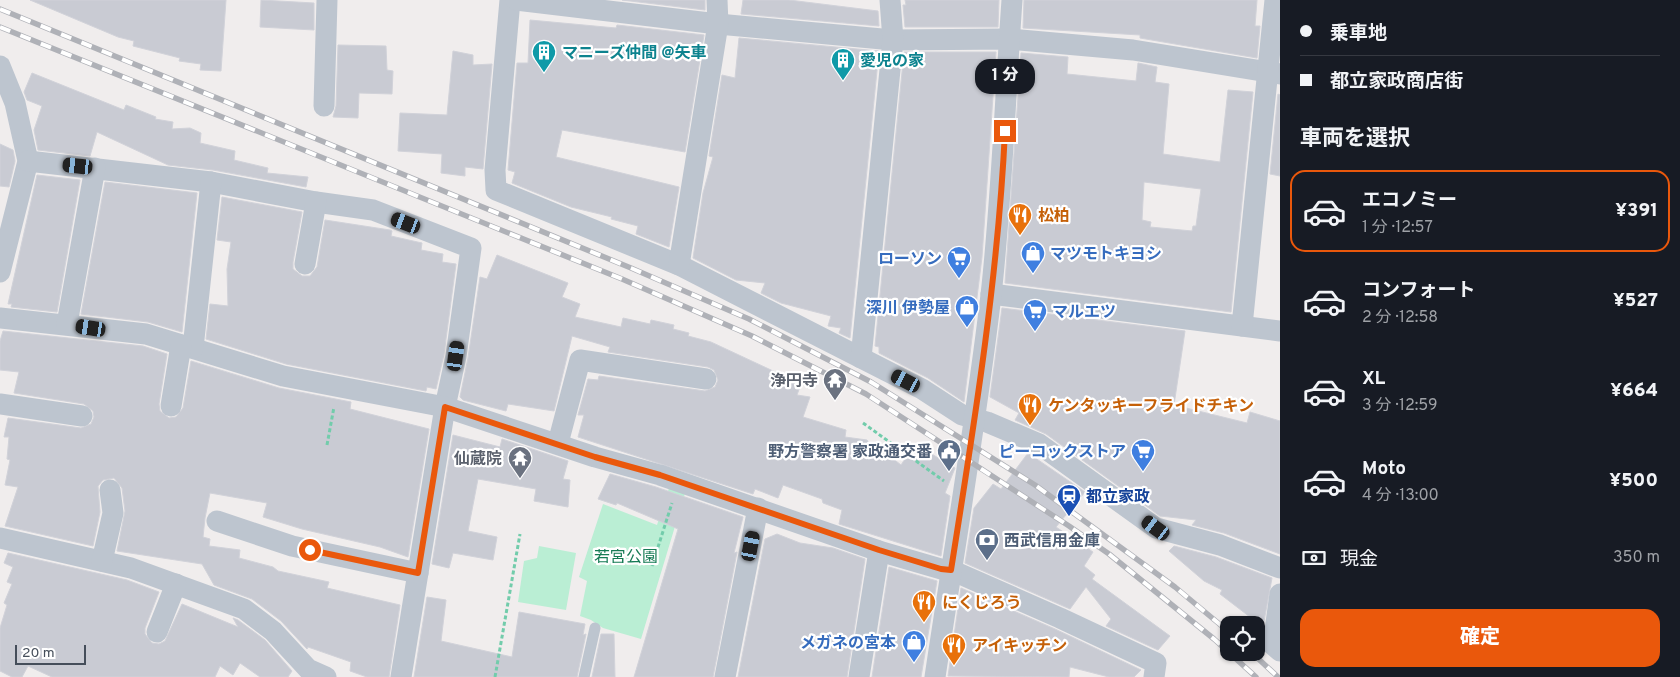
<!DOCTYPE html>
<html lang="ja">
<head>
<meta charset="utf-8">
<style>
  :root { --surface:#171b24; --page:#20242c; --text:#f1f3f6; --muted:#9ea1a6; --line:#363941; --accent:#ea580c }
  body { margin:0; font-family:Overpass,"Noto Sans JP",sans-serif; background:var(--page); color:var(--text); height:100vh; display:flex; flex-direction:column; font-size:19px; white-space:nowrap }
  * { box-sizing:border-box; margin:0 }
  p { font-size:16px; color:var(--muted) }
  .icon { flex:none; width:28px; height:28px; fill:none; stroke:currentColor; stroke-width:2; stroke-linecap:round; stroke-linejoin:round }
  .map { position:relative; flex:1; overflow:hidden }
  .details { display:flex; flex-direction:column; background:var(--surface); width:400px }
  .details>* { flex:none }
  .hud { display:grid; align-content:center; height:110px; padding:0 20px; background:var(--surface) }
  .buttons { position:absolute; left:1220px; top:616px; display:grid; gap:10px }
  .buttons a { display:grid; place-items:center; width:45px; height:45px; border-radius:10px; background:var(--surface); box-shadow:0 1px 4px #0004; font-size:25px }
  .scale { position:absolute; left:15px; bottom:12px; width:71px; box-sizing:border-box; padding-left:5px; border:2px solid #454e5a; border-top:0; font-size:14px; line-height:18px; white-space:nowrap; color:#454e5a; -webkit-text-stroke:4px #fff; paint-order:stroke }
  .end { position:absolute; width:22px; height:22px; margin:-11px; border:6px solid #ea580c; background:#fff; box-shadow:0 0 0 2px #fff }
  .from { border-radius:50% }
  .bubble { position:absolute; height:35px; border-radius:15px; background:var(--surface); box-shadow:0 1px 4px #0004; font-size:16px; font-weight:800; line-height:35px; text-align:center }
  .car { position:absolute; width:15px; height:30px; margin:-15px -8px; border-radius:6px; box-shadow:0 0 4px 1px #0007; background:linear-gradient(#222 24%,#8ab4d8 0 40%,#222 0 76%,#8ab4d8 0 86%,#222 0) }
  .hud b { display:flex; align-items:center; gap:18px; height:48px; font-size:19px }
  .hud b+b { border-top:1px solid var(--line) }
  .hud i { width:12px; height:12px; background:var(--text) }
  ul { padding:0; list-style:none }
  li { display:flex; align-items:center; gap:15px; height:82px; margin:0 10px 8px; padding:0 10px; border:2px solid transparent; border-radius:15px }
  li div { flex:1 }
  li b { display:block; font-size:19px }
  li em { font-style:normal; font-weight:800 }
  li.current { border-color:var(--accent) }
  li>.icon { width:45px; height:45px; stroke-width:1.5 }
  h2 { padding:0 20px; font-size:22px; line-height:60px }
  .pay { display:flex; align-items:center; gap:12px; height:55px; padding:0 20px; font-size:19px }
  .pay p { margin-inline-start:auto }
  .button { display:flex; gap:10px; margin-top:auto; padding:10px 20px }
  .button a { flex:1; height:58px; border-radius:15px; background:var(--accent); color:#fff; font-size:20px; font-weight:800; line-height:58px; text-align:center }
  main { display:flex; flex:1; min-height:0 }
  .map>svg:first-child { display:block }
</style>
</head>
<body>
<main>
<div class="map">
<svg width="1280" height="677" viewBox="0 0 1280 677">
  <rect width="100%" height="100%" fill="#f0eded"/>
  <g fill="#baeed4">
    <path d="M 670,485 L 686,490 L 641,639 L 603,628 L 591,620 L 580,616 L 587,581 L 579,577 L 603,504 L 657,525 Z"/>
    <path d="M 539,546 L 576,553 L 566,610 L 518,602 L 524,561 L 537,558 Z"/>
  </g>
  <g fill="#c9cbd3" stroke="#d1d2d9" fill-rule="evenodd">
    <path d="M 30,0 L 226,0 L 221,71 L 200,70 L 201,64 L 179,61 L 180,58 L 133,46 L 134,41 L 118,37 Z"/>
    <path d="M 261,0 L 314,3 L 314,30 L 260,27 Z"/>
    <path d="M 622,0 L 705,0 L 705,10 Z"/>
    <path d="M 743,0 L 789,0 L 878,11 L 879,26 L 741,14 Z"/>
    <path d="M 905,0 L 999,0 L 998,27 L 905,27 L 903,5 L 906,5 Z"/>
    <path d="M 1024,0 L 1257,0 L 1255,26 L 1260,26 L 1257,58 L 1140,38 L 1140,35 L 1023,28 Z"/>
    <path d="M 530,20 L 616,28 L 617,25 L 704,35 L 685,152 L 562,130 L 556,157 L 679,187 L 669,247 L 636,234 L 638,226 L 611,219 L 612,217 L 571,207 L 512,183 L 515,172 L 508,170 L 517,63 L 528,63 Z"/>
    <path d="M 739,38 L 879,51 L 850,338 L 839,333 L 841,328 L 828,326 L 831,316 L 781,303 L 761,293 L 765,283 L 736,280 L 693,258 L 703,193 L 713,157 L 709,156 L 722,75 L 735,78 Z"/>
    <path d="M 338,45 L 386,46 L 387,70 L 393,71 L 392,94 L 359,93 L 358,118 L 333,117 L 336,106 Z"/>
    <path d="M 453,51 L 473,55 L 473,65 L 492,64 L 483,169 L 465,167 L 465,176 L 441,173 L 442,154 L 398,151 L 400,113 L 447,115 Z"/>
    <path d="M 904,52 L 996,52 L 982,257 L 964,402 L 928,378 L 879,353 L 879,347 L 875,346 Z"/>
    <path d="M 1021,53 L 1068,57 L 1067,74 L 1136,81 L 1138,63 L 1157,67 L 1155,82 L 1169,84 L 1163,154 L 1220,162 L 1228,90 L 1253,92 L 1231,312 L 1005,283 ZM 1144,182 L 1201,189 L 1196,226 L 1193,226 L 1192,231 L 1150,227 L 1151,222 L 1142,220 Z"/>
    <path d="M 32,73 L 124,110 L 126,105 L 156,117 L 155,119 L 173,122 L 172,129 L 190,128 L 201,133 L 200,143 L 235,151 L 234,160 L 268,168 L 267,173 L 308,177 L 306,187 L 213,170 L 168,165 L 97,132 L 90,156 L 38,150 L 34,130 L 42,106 L 27,100 L 24,92 Z"/>
    <path d="M 1278,94 L 1280,95 L 1280,176 L 1270,174 Z"/>
    <path d="M 0,144 L 13,150 L 15,161 L 9,187 L 0,186 Z"/>
    <path d="M 37,175 L 80,180 L 57,312 L 11,307 L 12,304 L 8,304 Z"/>
    <path d="M 105,182 L 197,193 L 182,332 L 148,322 L 81,314 Z"/>
    <path d="M 222,197 L 302,212 L 293,262 L 293,269 L 302,276 L 310,276 L 317,267 L 325,220 L 390,230 L 392,231 L 391,236 L 422,243 L 421,250 L 443,254 L 442,262 L 456,264 L 444,354 L 436,389 L 427,387 L 426,391 L 286,364 L 206,339 L 210,304 L 228,306 L 227,269 L 231,242 L 217,240 Z"/>
    <path d="M 497,255 L 568,283 L 562,297 L 580,304 L 575,317 L 621,327 L 623,318 L 650,324 L 651,320 L 674,325 L 673,329 L 689,333 L 688,336 L 711,342 L 801,384 L 797,395 L 810,397 L 803,417 L 846,430 L 845,437 L 867,440 L 870,445 L 876,445 L 901,465 L 915,444 L 955,468 L 945,493 L 950,496 L 941,556 L 839,524 L 842,510 L 823,503 L 822,499 L 783,485 L 778,498 L 755,489 L 753,494 L 578,437 L 584,415 L 578,415 L 588,379 L 598,380 L 599,376 L 705,391 L 715,387 L 718,380 L 714,370 L 708,367 L 608,352 L 610,347 L 572,336 L 554,411 L 508,404 L 506,411 L 463,400 L 460,397 L 468,358 L 480,277 L 487,279 Z"/>
    <path d="M 1002,308 L 1185,331 L 1174,405 L 1247,423 L 1250,412 L 1280,421 L 1280,554 L 1224,533 L 1192,525 L 1196,520 L 1160,516 L 1046,434 L 1015,420 L 1019,413 L 990,397 Z"/>
    <path d="M 3,331 L 143,346 L 167,354 L 159,404 L 160,411 L 169,418 L 176,417 L 183,408 L 191,361 L 279,388 L 351,402 L 350,409 L 429,429 L 408,557 L 380,547 L 302,529 L 263,517 L 267,503 L 210,493 L 205,518 L 203,537 L 210,539 L 209,546 L 240,550 L 239,558 L 273,567 L 278,571 L 329,582 L 327,588 L 400,605 L 389,677 L 367,677 L 350,671 L 351,662 L 308,647 L 307,649 L 281,621 L 252,599 L 214,585 L 202,564 L 117,551 L 125,511 L 122,488 L 114,478 L 103,480 L 98,486 L 100,512 L 93,546 L 5,526 L 18,487 L 5,485 L 10,460 L 7,459 L 9,437 L 4,437 L 8,418 L 81,428 L 91,424 L 94,417 L 93,411 L 84,404 L 14,393 L 19,372 L 0,370 L 0,341 Z"/>
    <path d="M 453,435 L 500,447 L 502,439 L 568,461 L 563,479 L 570,480 L 568,507 L 534,501 L 536,489 L 478,479 L 468,531 L 497,537 L 493,560 L 453,553 L 449,568 L 432,564 Z"/>
    <path d="M 1028,453 L 1085,492 L 1056,527 L 1093,552 L 1084,566 L 1095,575 L 1092,579 L 1170,636 L 1158,650 L 1106,626 L 1111,619 L 1086,587 L 1070,609 L 965,563 L 974,508 L 993,484 L 1001,489 Z"/>
    <path d="M 610,474 L 656,487 L 743,517 L 734,553 L 737,552 L 713,677 L 634,677 L 678,529 L 617,503 L 616,505 L 598,499 Z"/>
    <path d="M 777,534 L 800,543 L 833,548 L 865,559 L 847,677 L 738,677 L 765,539 Z"/>
    <path d="M 1174,546 L 1216,557 L 1272,578 L 1263,627 L 1220,594 L 1222,590 L 1204,581 L 1169,551 Z"/>
    <path d="M 8,553 L 127,580 L 159,592 L 145,628 L 145,634 L 152,643 L 159,644 L 165,641 L 182,604 L 238,627 L 233,618 L 238,620 L 265,640 L 292,671 L 288,677 L 260,677 L 240,663 L 233,675 L 220,666 L 215,677 L 52,677 L 28,666 L 22,677 L 12,677 L 0,671 L 0,628 L 7,605 L 4,603 L 12,584 L 7,582 L 13,567 L 4,563 Z"/>
    <path d="M 889,567 L 937,581 L 921,677 L 872,677 Z"/>
    <path d="M 961,588 L 1055,629 L 1141,670 L 1134,677 L 1109,677 L 1070,667 L 1069,677 L 948,676 Z"/>
    <path d="M 427,597 L 446,600 L 441,641 L 512,657 L 519,612 L 585,624 L 583,635 L 586,634 L 577,677 L 414,677 Z"/>
    <path d="M 601,634 L 614,634 L 615,677 L 592,677 Z"/>
  </g>
  <g fill="none" stroke-linecap="round" stroke-linejoin="round">
    <g stroke="#72ccab" stroke-width="3" stroke-dasharray="4 2.5" stroke-linecap="butt">
      <path d="M 863,423 L 944,481"/>
      <path d="M 327,445 L 334,407"/>
      <path d="M 652,566 L 672,503"/>
      <path d="M 495,677 L 520,534"/>
    </g>
    <path stroke="#bdc5cf" stroke-width="11" d="M 584,677 L 595,628"/>
    <g stroke="#bdc5cf" stroke-width="21">
      <path d="M 510,0 L 495,170 L 496,190 L 679,265 L 922,389 L 962,415 L 987,422 L 1039,444 L 1156,528 L 1220,545 L 1280,568"/>
      <path d="M 516,0 L 718,24 L 893,40 L 1009,39 L 1133,50 L 1280,74"/>
      <path d="M 0,66 L 15,103 L 28,161 L 0,272"/>
      <path d="M 324,106 L 327,0"/>
      <path d="M 28,161 L 211,182 L 316,202 L 373,210 L 471,248 L 456,356 L 445,407 L 401,677"/>
      <path d="M 305,264 L 316,202"/>
      <path d="M 679,265 L 718,24 L 717,0"/>
      <path d="M 991,294 L 1280,331"/>
      <path d="M 0,318 L 146,334 L 283,376 L 445,407 L 595,457 L 660,475 L 879,551 L 941,569 L 951,570 L 1060,618 L 1156,663 L 1154,677"/>
      <path d="M 67,324 L 95,168"/>
      <path d="M 1242,326 L 1275,0"/>
      <path d="M 193,348 L 211,182"/>
      <path d="M 861,358 L 893,40 L 890,0"/>
      <path d="M 0,404 L 82,416"/>
      <path d="M 171,406 L 181,345"/>
      <path d="M 558,443 L 580,360 L 706,379"/>
      <path d="M 217,521 L 292,546 L 418,573"/>
      <path d="M 0,538 L 131,568 L 244,609 L 273,631 L 308,669 L 326,677"/>
      <path d="M 102,561 L 113,513 L 110,490"/>
      <path d="M 1280,594 L 1273,645 L 1280,651"/>
      <path d="M 157,632 L 176,584"/>
      <path d="M 725,677 L 758,508"/>
      <path d="M 859,677 L 879,551"/>
      <path d="M 935,677 C 954,550 976,423 991,295 C 1002,197 1005,98 1012,0"/>
    </g>
    <g stroke="#afb1b7" stroke-width="5.5">
      <g id="rail">
        <path d="M 0,9 L 631,268 L 749,319 L 871,382 L 1035,485 L 1175,587 L 1229,632"/>
        <path d="M 0,27 L 622,279 L 752,336 L 866,394 L 1069,526 L 1109,554 L 1214,639 L 1256,677"/>
        <path d="M 1251,652 L 1278,677"/>
      </g>
    </g>
    <use href="#rail" stroke="#fff" stroke-width="4" stroke-dasharray="11" stroke-linecap="butt"/>
  </g>
  <g fill="none" stroke-linecap="round" stroke-linejoin="round">
    <path stroke="#ea580c" stroke-width="6" d="M 310,550 L 418,573 L 445,407 L 595,457 L 660,475 L 879,550 L 941,569 L 951,570 C 974,425 998,278 1005,131"/>
  </g>
  <defs>
    <g id="building-pin" transform="scale(1.25)"><path d="M0 17L-7.5 6A9.5 9.5 0 1 1 7.5 6Z" fill="#0f9aa8" stroke="#fff"/><path d="M-4-6H4V6H1V3H-1V6H-4ZM-2.5-4.3h1.7v1.8h-1.7ZM.8-4.3h1.7v1.8H.8ZM-2.5-1h1.7V.8h-1.7ZM.8-1h1.7V.8H.8Z" fill="#fff"/></g>
    <g id="restaurant-pin" transform="scale(1.25)"><path d="M0 17L-7.5 6A9.5 9.5 0 1 1 7.5 6Z" fill="#e8710a" stroke="#fff"/><path d="M-5-6h1v4h1v-4h1v4h1v-4h1v5L-1.5 .5V6h-2V.5L-5-1ZM5-6V6H3V1.5H1.5Q1.5-4 5-6Z" fill="#fff"/></g>
    <g id="shop-pin" transform="scale(1.25)"><path d="M0 17L-7.5 6A9.5 9.5 0 1 1 7.5 6Z" fill="#3f7fe0" stroke="#fff"/><path d="M-5-2.5h2.3a2.7 3.5 0 0 1 5.4 0H5L5.5 6h-11ZM-1.5-2.5h3a1.5 2.3 0 0 0-3 0Z" fill="#fff"/></g>
    <g id="supermarket-pin" transform="scale(1.25)"><path d="M0 17L-7.5 6A9.5 9.5 0 1 1 7.5 6Z" fill="#3f7fe0" stroke="#fff"/><path d="M-6-5.5h2.5l.6 2H6L4.5 2H-2.5L-4.4-4H-6ZM-1.5 3.2a1.3 1.3 0 1 0 .1 0ZM3 3.2a1.3 1.3 0 1 0 .1 0Z" fill="#fff"/></g>
    <g id="temple-pin" transform="scale(1.25)"><path d="M0 17L-7.5 6A9.5 9.5 0 1 1 7.5 6Z" fill="#6b7280" stroke="#fff"/><path d="M0-6L5-2H3V0L6.5 2.5H4V6H1.5V3h-3V6H-4V2.5H-6.5L-3 0V-2H-5Z" fill="#fff"/></g>
    <g id="civic-pin" transform="scale(1.25)"><path d="M0 17L-7.5 6A9.5 9.5 0 1 1 7.5 6Z" fill="#5c6f8a" stroke="#fff"/><path d="M-.6-6.5H3V-4.5H.6V-3L4-1V1h2V6H-6V1h2V-1L-.6-3ZM-1.2 2.5V6h2.4V2.5Z" fill="#fff"/></g>
    <g id="station-pin" transform="scale(1.25)"><path d="M0 17L-7.5 6A9.5 9.5 0 1 1 7.5 6Z" fill="#1a4fb4" stroke="#fff"/><path d="M-3-6H3Q5-6 5-4V2Q5 4 3 4L4.5 6H3L1.5 4h-3L-3 6H-4.5L-3 4Q-5 4-5 2V-4Q-5-6-3-6ZM-3.5-4v3h7v-3ZM-3.5 1v1.5H-2V1ZM2 1v1.5H3.5V1Z" fill="#fff"/></g>
    <g id="bank-pin" transform="scale(1.25)"><path d="M0 17L-7.5 6A9.5 9.5 0 1 1 7.5 6Z" fill="#5c6f8a" stroke="#fff"/><path d="M-6-4H6V4H-6ZM0-2.3a2.3 2.3 0 1 0 0 4.6a2.3 2.3 0 1 0 0-4.6Z" fill="#fff"/></g>
  </defs>
  <g fill-rule="evenodd">
    <use href="#building-pin" x="544" y="52"/>
    <use href="#building-pin" x="843" y="60"/>
    <use href="#restaurant-pin" x="1020" y="215"/>
    <use href="#shop-pin" x="1033" y="253"/>
    <use href="#supermarket-pin" x="959" y="258"/>
    <use href="#shop-pin" x="967" y="307"/>
    <use href="#supermarket-pin" x="1035" y="311"/>
    <use href="#temple-pin" x="835" y="380"/>
    <use href="#restaurant-pin" x="1030" y="405"/>
    <use href="#civic-pin" x="949" y="451"/>
    <use href="#supermarket-pin" x="1143" y="451"/>
    <use href="#temple-pin" x="520" y="458"/>
    <use href="#station-pin" x="1069" y="496"/>
    <use href="#bank-pin" x="987" y="540"/>
    <use href="#restaurant-pin" x="924" y="602"/>
    <use href="#shop-pin" x="914" y="642"/>
    <use href="#restaurant-pin" x="954" y="645"/>
  </g>
  <g text-anchor="middle" stroke-width="4.5" stroke-linejoin="round" paint-order="stroke">
    <g font-size="16" font-weight="bold" fill="#0d838f" stroke="#fff" text-anchor="start">
      <text x="562" y="58">マニーズ仲間 @矢車</text>
      <text x="860" y="66">愛児の家</text>
    </g>
    <g font-size="16" font-weight="bold" fill="#c56008" stroke="#fff" text-anchor="start">
      <text x="1038" y="221">松柏</text>
      <text x="1048" y="411">ケンタッキーフライドチキン</text>
      <text x="942" y="608">にくじろう</text>
      <text x="972" y="651">アイキッチン</text>
    </g>
    <g font-size="16" font-weight="bold" fill="#366cbe" stroke="#fff" text-anchor="end">
      <text x="1050" y="259" text-anchor="start">マツモトキヨシ</text>
      <text x="942" y="264">ローソン</text>
      <text x="950" y="313">深川 伊勢屋</text>
      <text x="1052" y="317" text-anchor="start">マルエツ</text>
      <text x="1126" y="457">ピーコックストア</text>
      <text x="896" y="648">メガネの宮本</text>
    </g>
    <g font-size="16" font-weight="bold" fill="#5b616d" stroke="#fff" text-anchor="end">
      <text x="818" y="386">浄円寺</text>
      <text x="502" y="464">仙蔵院</text>
    </g>
    <g font-size="16" font-weight="bold" fill="#4e5e75" stroke="#fff" text-anchor="end">
      <text x="932" y="457">野方警察署 家政通交番</text>
      <text x="1004" y="546" text-anchor="start">西武信用金庫</text>
    </g>
    <g font-size="16" font-weight="bold" fill="#164399" stroke="#fff" text-anchor="start">
      <text x="1086" y="502">都立家政</text>
    </g>
    <g font-size="16" fill="#167b55" stroke="#fff">
      <text x="626" y="562">若宮公園</text>
    </g>
  </g>
</svg>
<div class="buttons">
<a><svg class="icon" aria-label="locate" viewBox="0 0 24 24"><circle cx="12" cy="12" r="6"/><path d="M12 2v4M12 18v4M2 12h4M18 12h4"/></svg></a>
</div>
<div class="scale">20 m</div>
<i class="end from" style="left:310px;top:550px"></i>
<i class="end" style="left:1005px;top:131px"></i>
<div class="bubble" style="left:975px;top:59px;width:60px">1 分</div>
<i class="car" style="left:78px;top:166px;rotate:276deg"></i>
<i class="car" style="left:406px;top:223px;rotate:291deg"></i>
<i class="car" style="left:91px;top:328px;rotate:279deg"></i>
<i class="car" style="left:456px;top:356px;rotate:8deg"></i>
<i class="car" style="left:906px;top:381px;rotate:297deg"></i>
<i class="car" style="left:1156px;top:528px;rotate:306deg"></i>
<i class="car" style="left:751px;top:546px;rotate:11deg"></i>
</div>
<section class="details">
<div class="hud">
<b><i class="from"></i>乗車地</b>
<b><i></i>都立家政商店街</b>
</div>
<h2>車両を選択</h2>
<ul>
<li class="current"><svg class="icon" aria-label="car" viewBox="0 0 24 24"><path d="M5 17H2v-5l4-1 3-4h7l3 4 3 1v5h-3M9 17h6M6 11h13"/><circle cx="7" cy="17" r="2"/><circle cx="17" cy="17" r="2"/></svg><div><b>エコノミー</b><p>1 分 · 12:57</p></div><em>¥391</em></li>
<li><svg class="icon" aria-label="car" viewBox="0 0 24 24"><path d="M5 17H2v-5l4-1 3-4h7l3 4 3 1v5h-3M9 17h6M6 11h13"/><circle cx="7" cy="17" r="2"/><circle cx="17" cy="17" r="2"/></svg><div><b>コンフォート</b><p>2 分 · 12:58</p></div><em>¥527</em></li>
<li><svg class="icon" aria-label="car" viewBox="0 0 24 24"><path d="M5 17H2v-5l4-1 3-4h7l3 4 3 1v5h-3M9 17h6M6 11h13"/><circle cx="7" cy="17" r="2"/><circle cx="17" cy="17" r="2"/></svg><div><b>XL</b><p>3 分 · 12:59</p></div><em>¥664</em></li>
<li><svg class="icon" aria-label="car" viewBox="0 0 24 24"><path d="M5 17H2v-5l4-1 3-4h7l3 4 3 1v5h-3M9 17h6M6 11h13"/><circle cx="7" cy="17" r="2"/><circle cx="17" cy="17" r="2"/></svg><div><b>Moto</b><p>4 分 · 13:00</p></div><em>¥500</em></li>
</ul>
<div class="pay"><svg class="icon" aria-label="cash" viewBox="0 0 24 24"><path d="M3 7h18v10H3z"/><circle cx="12" cy="12" r="2"/></svg>現金<p>350 m</p></div>
<div class="button"><a>確定</a></div>
</section>
</main>
</body>
</html>
